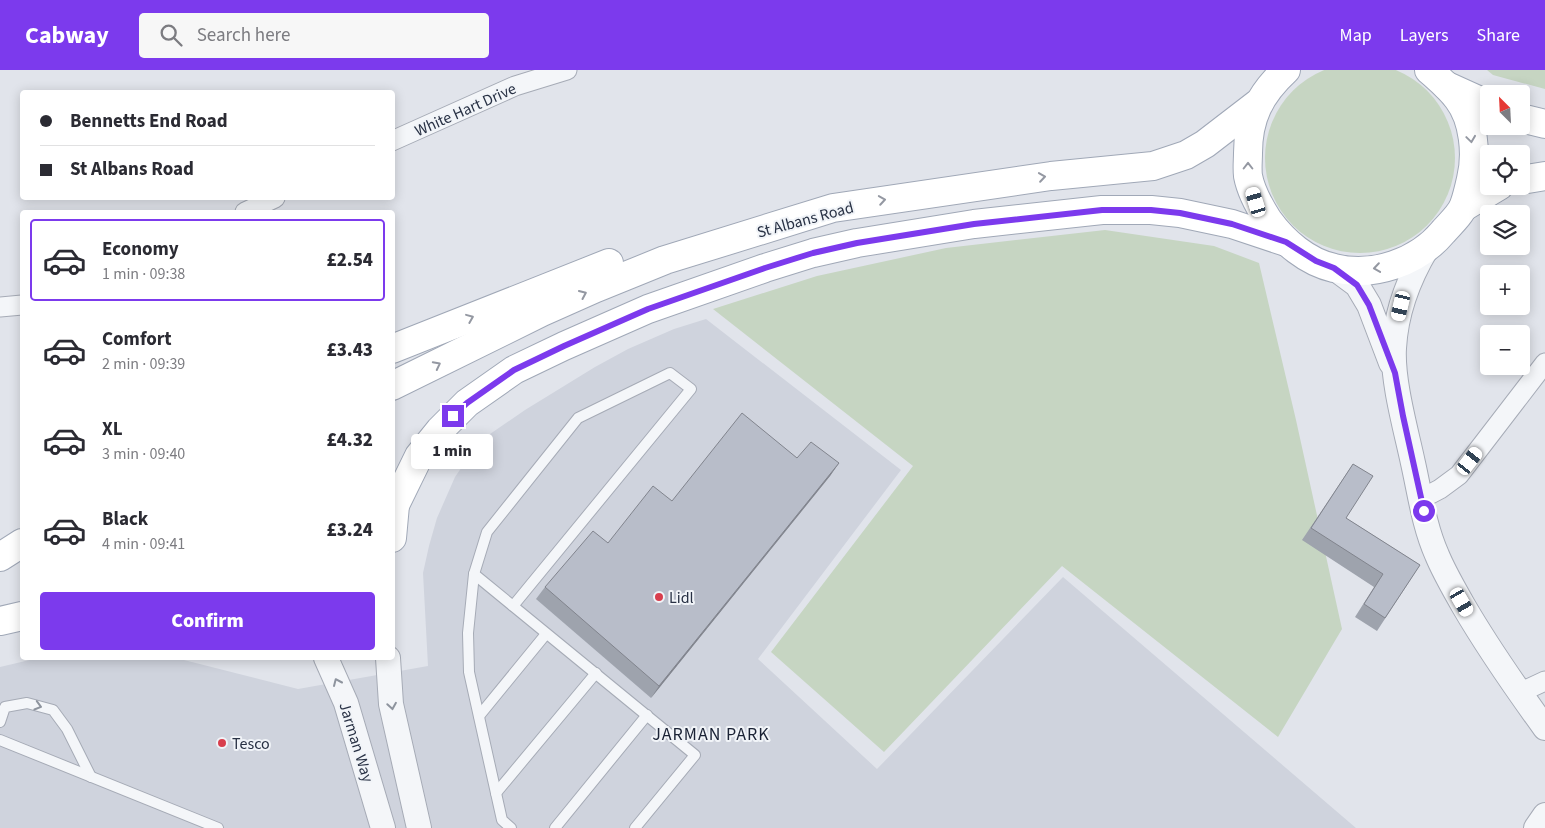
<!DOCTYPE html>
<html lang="en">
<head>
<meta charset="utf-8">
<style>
  :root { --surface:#fff; --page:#f7f7f7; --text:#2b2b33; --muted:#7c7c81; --line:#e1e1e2; --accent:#7c3aed }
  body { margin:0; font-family:"Source Sans 3",sans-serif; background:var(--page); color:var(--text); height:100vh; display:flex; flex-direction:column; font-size:19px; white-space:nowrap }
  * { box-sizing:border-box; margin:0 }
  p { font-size:16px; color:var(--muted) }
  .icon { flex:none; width:28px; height:28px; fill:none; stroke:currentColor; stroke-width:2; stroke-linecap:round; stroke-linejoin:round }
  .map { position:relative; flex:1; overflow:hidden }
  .side { position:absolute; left:20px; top:140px; width:375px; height:450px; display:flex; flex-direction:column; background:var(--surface); border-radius:5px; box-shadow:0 2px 12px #0003 }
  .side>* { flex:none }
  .banner { position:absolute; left:20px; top:20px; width:375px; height:110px; border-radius:5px; box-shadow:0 2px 12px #0003; display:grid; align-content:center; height:110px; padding:0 20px; background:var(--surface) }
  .needle { width:32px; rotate:336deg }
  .controls { position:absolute; left:1480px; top:15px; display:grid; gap:10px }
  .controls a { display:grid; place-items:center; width:50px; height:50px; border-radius:5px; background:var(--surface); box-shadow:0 2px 12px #0003; font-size:25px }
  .end { position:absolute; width:22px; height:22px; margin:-11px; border:6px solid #7c3aed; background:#fff; box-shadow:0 0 0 2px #fff }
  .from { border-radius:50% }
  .bubble { position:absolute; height:35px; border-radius:5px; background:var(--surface); box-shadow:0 2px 12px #0003; font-size:16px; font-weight:800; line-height:35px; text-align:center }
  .car { position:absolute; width:15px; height:30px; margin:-15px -8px; border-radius:6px; box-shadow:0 0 4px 1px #0007; background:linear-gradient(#fff 24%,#345 0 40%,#fff 0 76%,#345 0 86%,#fff 0) }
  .banner b { display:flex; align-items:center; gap:18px; height:48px; font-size:19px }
  .banner b+b { border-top:1px solid var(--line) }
  .banner i { width:12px; height:12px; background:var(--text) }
  ul { padding:9px 0 0; list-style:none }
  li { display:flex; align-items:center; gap:15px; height:82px; margin:0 10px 8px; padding:0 10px; border:2px solid transparent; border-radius:5px }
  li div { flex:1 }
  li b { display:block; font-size:19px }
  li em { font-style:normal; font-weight:800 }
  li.current { border-color:var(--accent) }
  li>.icon { width:45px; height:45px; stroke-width:1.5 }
  .action { display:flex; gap:10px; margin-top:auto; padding:10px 20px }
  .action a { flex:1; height:58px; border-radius:5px; background:var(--accent); color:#fff; font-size:20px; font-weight:800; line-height:58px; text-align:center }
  header { display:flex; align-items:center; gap:30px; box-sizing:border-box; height:70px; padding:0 25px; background:var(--accent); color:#fff }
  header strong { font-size:24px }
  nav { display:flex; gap:28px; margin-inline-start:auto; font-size:18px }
  .search { width:350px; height:45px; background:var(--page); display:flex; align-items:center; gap:12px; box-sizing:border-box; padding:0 18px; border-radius:5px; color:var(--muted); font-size:19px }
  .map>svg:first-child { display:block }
</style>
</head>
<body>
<header>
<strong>Cabway</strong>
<div class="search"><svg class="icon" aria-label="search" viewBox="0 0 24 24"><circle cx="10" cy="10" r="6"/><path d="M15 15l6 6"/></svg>Search here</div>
<nav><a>Map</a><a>Layers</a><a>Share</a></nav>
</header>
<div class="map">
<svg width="1545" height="758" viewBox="0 0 1545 758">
  <rect width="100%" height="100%" fill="#e1e4eb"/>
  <path fill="#cfd3dd" d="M 706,249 L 901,400 L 758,589 L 877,699 L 1063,507 L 1356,758 L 0,758 L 0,597 L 38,588 L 176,588 L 298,619 L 428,596 L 423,503 L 429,476 L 437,448 L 455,407 L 470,385 L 490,364 L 525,340 L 595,297 L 628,279 L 674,259 Z"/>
  <g fill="#c6d5c2">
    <circle cx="1360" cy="88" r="95"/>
    <path d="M 1487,0 L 1545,0 L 1545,19 L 1493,5 Z"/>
    <path d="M 1105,160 L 1214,176 L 1259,193 L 1296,350 L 1342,559 L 1278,667 L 1062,496 L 884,682 L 771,582 L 913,396 L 713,239 L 817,206 L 946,178 Z"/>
  </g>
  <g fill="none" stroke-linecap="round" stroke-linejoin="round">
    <g stroke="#a6abb6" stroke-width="12">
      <g id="service">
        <path d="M 474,504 L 513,536"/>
        <path d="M 479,646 L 546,564"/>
        <path d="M 0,652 L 5,637 L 27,633 L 53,640 L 67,659 L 91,707"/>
        <path d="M 0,670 L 218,758"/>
        <path d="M 496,723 L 596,603"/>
        <path d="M 511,758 L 502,750 L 469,602 L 468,563 L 474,504 L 487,462 L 578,348 L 670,303 L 691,319 L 513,536 L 695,685 L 635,758"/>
        <path d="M 555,758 L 647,645"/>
      </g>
    </g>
    <g stroke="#a6abb6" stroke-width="21">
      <g id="minor">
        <path d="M 392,71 L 515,16 L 567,0"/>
        <path d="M 245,142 L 275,128"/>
        <path d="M 0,237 L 22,235"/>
        <path d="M 1421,429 L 1440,419 L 1459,405 L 1545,293"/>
        <path d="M 1519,623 L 1545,611"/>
      </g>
    </g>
    <g stroke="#a6abb6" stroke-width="26">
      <g id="tertiary">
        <path d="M 1427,178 C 1409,208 1396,242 1394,278 C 1392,311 1406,360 1413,393 C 1420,424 1424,456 1437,485 C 1444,502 1454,519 1463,535 C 1488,578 1516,618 1545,658"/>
        <path d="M 1334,198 L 1357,215 L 1369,235 L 1391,293"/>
        <path d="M 326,588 L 346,633 L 383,758"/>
        <path d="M 388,588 L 391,634 L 419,758"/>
        <path d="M 1536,758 L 1545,745"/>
      </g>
    </g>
    <g stroke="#a0a8b7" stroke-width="30">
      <g id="primary">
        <path d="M 1286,0 C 1260,24 1248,48 1248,83 C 1248,90 1247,98 1248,106 C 1251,122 1259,136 1268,150 C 1284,172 1307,192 1334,198 C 1373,208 1418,192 1443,162 C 1450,154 1461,144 1464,135 C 1467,127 1469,118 1471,109 C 1477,85 1474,50 1458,29 C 1450,18 1439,9 1429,0"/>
        <path d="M 1447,16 L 1489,35"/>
        <path d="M 1521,48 L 1545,54"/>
        <path d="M 1521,110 L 1545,106"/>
        <path d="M 1464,137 L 1499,116"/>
        <path d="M 392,279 L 609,193"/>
        <path d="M 392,316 L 542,242 L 596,218 L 665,190 L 833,138 L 1051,106 L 1153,96 L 1186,85 L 1205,74 L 1257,34"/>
        <path d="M 392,426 L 395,435 L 392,468"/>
        <path d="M 395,435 L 419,386 L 440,360 L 467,333 L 514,300 L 564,276 L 648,239 L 765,198 L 813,183 L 857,173 L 974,154 L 1102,140 L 1151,140 L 1180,143 L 1232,154 L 1286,172"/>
        <path d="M 0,487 L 22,473"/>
        <path d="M 0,551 L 22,546"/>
      </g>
    </g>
    <use href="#service" stroke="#f4f6f9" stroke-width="10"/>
    <use href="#minor" stroke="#f4f6f9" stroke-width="19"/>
    <use href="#tertiary" stroke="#f4f6f9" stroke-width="24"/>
    <use href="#primary" stroke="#fff" stroke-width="28"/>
  </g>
  <g fill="#9ea3ad">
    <path d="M 797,388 L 839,393 L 830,406 L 651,628 L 536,529 L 545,517 L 608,473 L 672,431 Z"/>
    <path d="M 1353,394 L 1346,448 L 1420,495 L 1377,561 L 1355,547 L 1374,517 L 1302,470 Z"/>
  </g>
  <path fill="#81848d" d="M 839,393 L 830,406 L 651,628 L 659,616 Z"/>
  <g fill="#b8bdc9" stroke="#81848d">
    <path d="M 742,343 L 797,388 L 811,372 L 839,393 L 659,616 L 545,517 L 593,461 L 608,473 L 653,416 L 672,431 Z"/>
    <path d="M 1353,394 L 1373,406 L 1346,448 L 1420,495 L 1385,548 L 1364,534 L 1383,504 L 1311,458 Z"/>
  </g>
  <defs><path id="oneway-chevron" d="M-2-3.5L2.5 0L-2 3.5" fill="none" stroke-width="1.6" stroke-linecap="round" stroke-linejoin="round" transform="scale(1.25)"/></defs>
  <g stroke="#9498a2">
    <use href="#oneway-chevron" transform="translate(1471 69) rotate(82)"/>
    <use href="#oneway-chevron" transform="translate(1248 96) rotate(-90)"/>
    <use href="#oneway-chevron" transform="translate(1042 107) rotate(-8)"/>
    <use href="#oneway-chevron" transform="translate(882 130) rotate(-9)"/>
    <use href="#oneway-chevron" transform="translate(1377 198) rotate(172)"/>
    <use href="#oneway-chevron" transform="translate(583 224) rotate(-24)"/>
    <use href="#oneway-chevron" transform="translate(470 248) rotate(-22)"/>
    <use href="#oneway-chevron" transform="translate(437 295) rotate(-27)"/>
  </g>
  <g stroke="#8e949e">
    <use href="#oneway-chevron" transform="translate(337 612) rotate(-114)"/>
    <use href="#oneway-chevron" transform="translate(38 636) rotate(16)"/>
    <use href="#oneway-chevron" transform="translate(392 636) rotate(81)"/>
  </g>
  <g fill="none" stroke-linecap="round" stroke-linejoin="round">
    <path stroke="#7c3aed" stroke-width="6" d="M 453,346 L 467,333 L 514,300 L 564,276 L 648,239 L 765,198 L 813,183 L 857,173 L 974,154 L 1102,140 L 1151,140 L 1180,143 L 1232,154 L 1286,172 L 1316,191 L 1334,198 L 1357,215 L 1369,235 L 1395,303 L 1403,346 L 1424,441"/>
  </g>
  <g fill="#d83e4d" stroke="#f1f4f8" stroke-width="2">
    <circle cx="659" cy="527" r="5"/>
    <circle cx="222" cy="673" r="5"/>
  </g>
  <g text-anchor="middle" stroke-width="4" stroke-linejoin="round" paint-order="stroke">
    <g font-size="16" fill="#283144" stroke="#f1f4f8">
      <text transform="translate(465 39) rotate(-24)" y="6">White Hart Drive</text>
      <text transform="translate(805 149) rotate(-15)" y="6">St Albans Road</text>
      <text transform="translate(357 672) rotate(73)" y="6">Jarman Way</text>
    </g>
    <g font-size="16" fill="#283144" stroke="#f1f4f8" text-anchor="start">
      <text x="669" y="533">Lidl</text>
      <text x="232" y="679">Tesco</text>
    </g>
    <g font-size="18" letter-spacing="1" fill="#1a2235" stroke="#f1f4f8">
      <text x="711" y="670">JARMAN PARK</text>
    </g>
  </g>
</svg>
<div class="controls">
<a><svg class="needle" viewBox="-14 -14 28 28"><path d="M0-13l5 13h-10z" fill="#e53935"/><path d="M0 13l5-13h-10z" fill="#7c7c81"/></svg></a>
<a><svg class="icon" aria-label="locate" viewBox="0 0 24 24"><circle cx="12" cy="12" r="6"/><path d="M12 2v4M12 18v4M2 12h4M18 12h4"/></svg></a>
<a><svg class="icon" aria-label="layers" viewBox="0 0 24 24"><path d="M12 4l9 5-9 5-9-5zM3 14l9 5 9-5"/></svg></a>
<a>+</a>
<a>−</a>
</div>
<i class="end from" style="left:1424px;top:441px"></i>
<i class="end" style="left:453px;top:346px"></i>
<div class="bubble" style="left:411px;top:364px;width:82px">1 min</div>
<i class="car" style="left:1256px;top:132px;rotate:343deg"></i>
<i class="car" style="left:1401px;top:236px;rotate:193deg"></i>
<i class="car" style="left:1470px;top:391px;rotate:38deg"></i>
<i class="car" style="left:1462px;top:532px;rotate:150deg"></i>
<div class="banner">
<b><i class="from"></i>Bennetts End Road</b>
<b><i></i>St Albans Road</b>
</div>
<section class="side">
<ul>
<li class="current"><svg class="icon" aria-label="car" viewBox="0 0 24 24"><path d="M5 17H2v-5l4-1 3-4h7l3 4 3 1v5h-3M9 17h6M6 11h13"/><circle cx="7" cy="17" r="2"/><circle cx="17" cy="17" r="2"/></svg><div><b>Economy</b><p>1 min · 09:38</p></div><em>£2.54</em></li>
<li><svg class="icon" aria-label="car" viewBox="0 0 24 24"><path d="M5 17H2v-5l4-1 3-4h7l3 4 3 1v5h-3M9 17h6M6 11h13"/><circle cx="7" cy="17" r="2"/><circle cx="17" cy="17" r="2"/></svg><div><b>Comfort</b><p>2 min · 09:39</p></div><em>£3.43</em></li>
<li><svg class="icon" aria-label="car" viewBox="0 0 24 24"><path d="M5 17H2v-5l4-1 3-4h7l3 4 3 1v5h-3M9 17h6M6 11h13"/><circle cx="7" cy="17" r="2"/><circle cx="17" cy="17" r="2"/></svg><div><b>XL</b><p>3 min · 09:40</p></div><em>£4.32</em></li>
<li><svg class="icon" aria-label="car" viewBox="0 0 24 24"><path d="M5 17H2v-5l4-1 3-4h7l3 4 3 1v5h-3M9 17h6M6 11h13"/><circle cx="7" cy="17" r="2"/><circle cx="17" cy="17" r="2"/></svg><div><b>Black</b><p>4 min · 09:41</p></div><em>£3.24</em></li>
</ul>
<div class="action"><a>Confirm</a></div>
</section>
</div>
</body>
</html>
